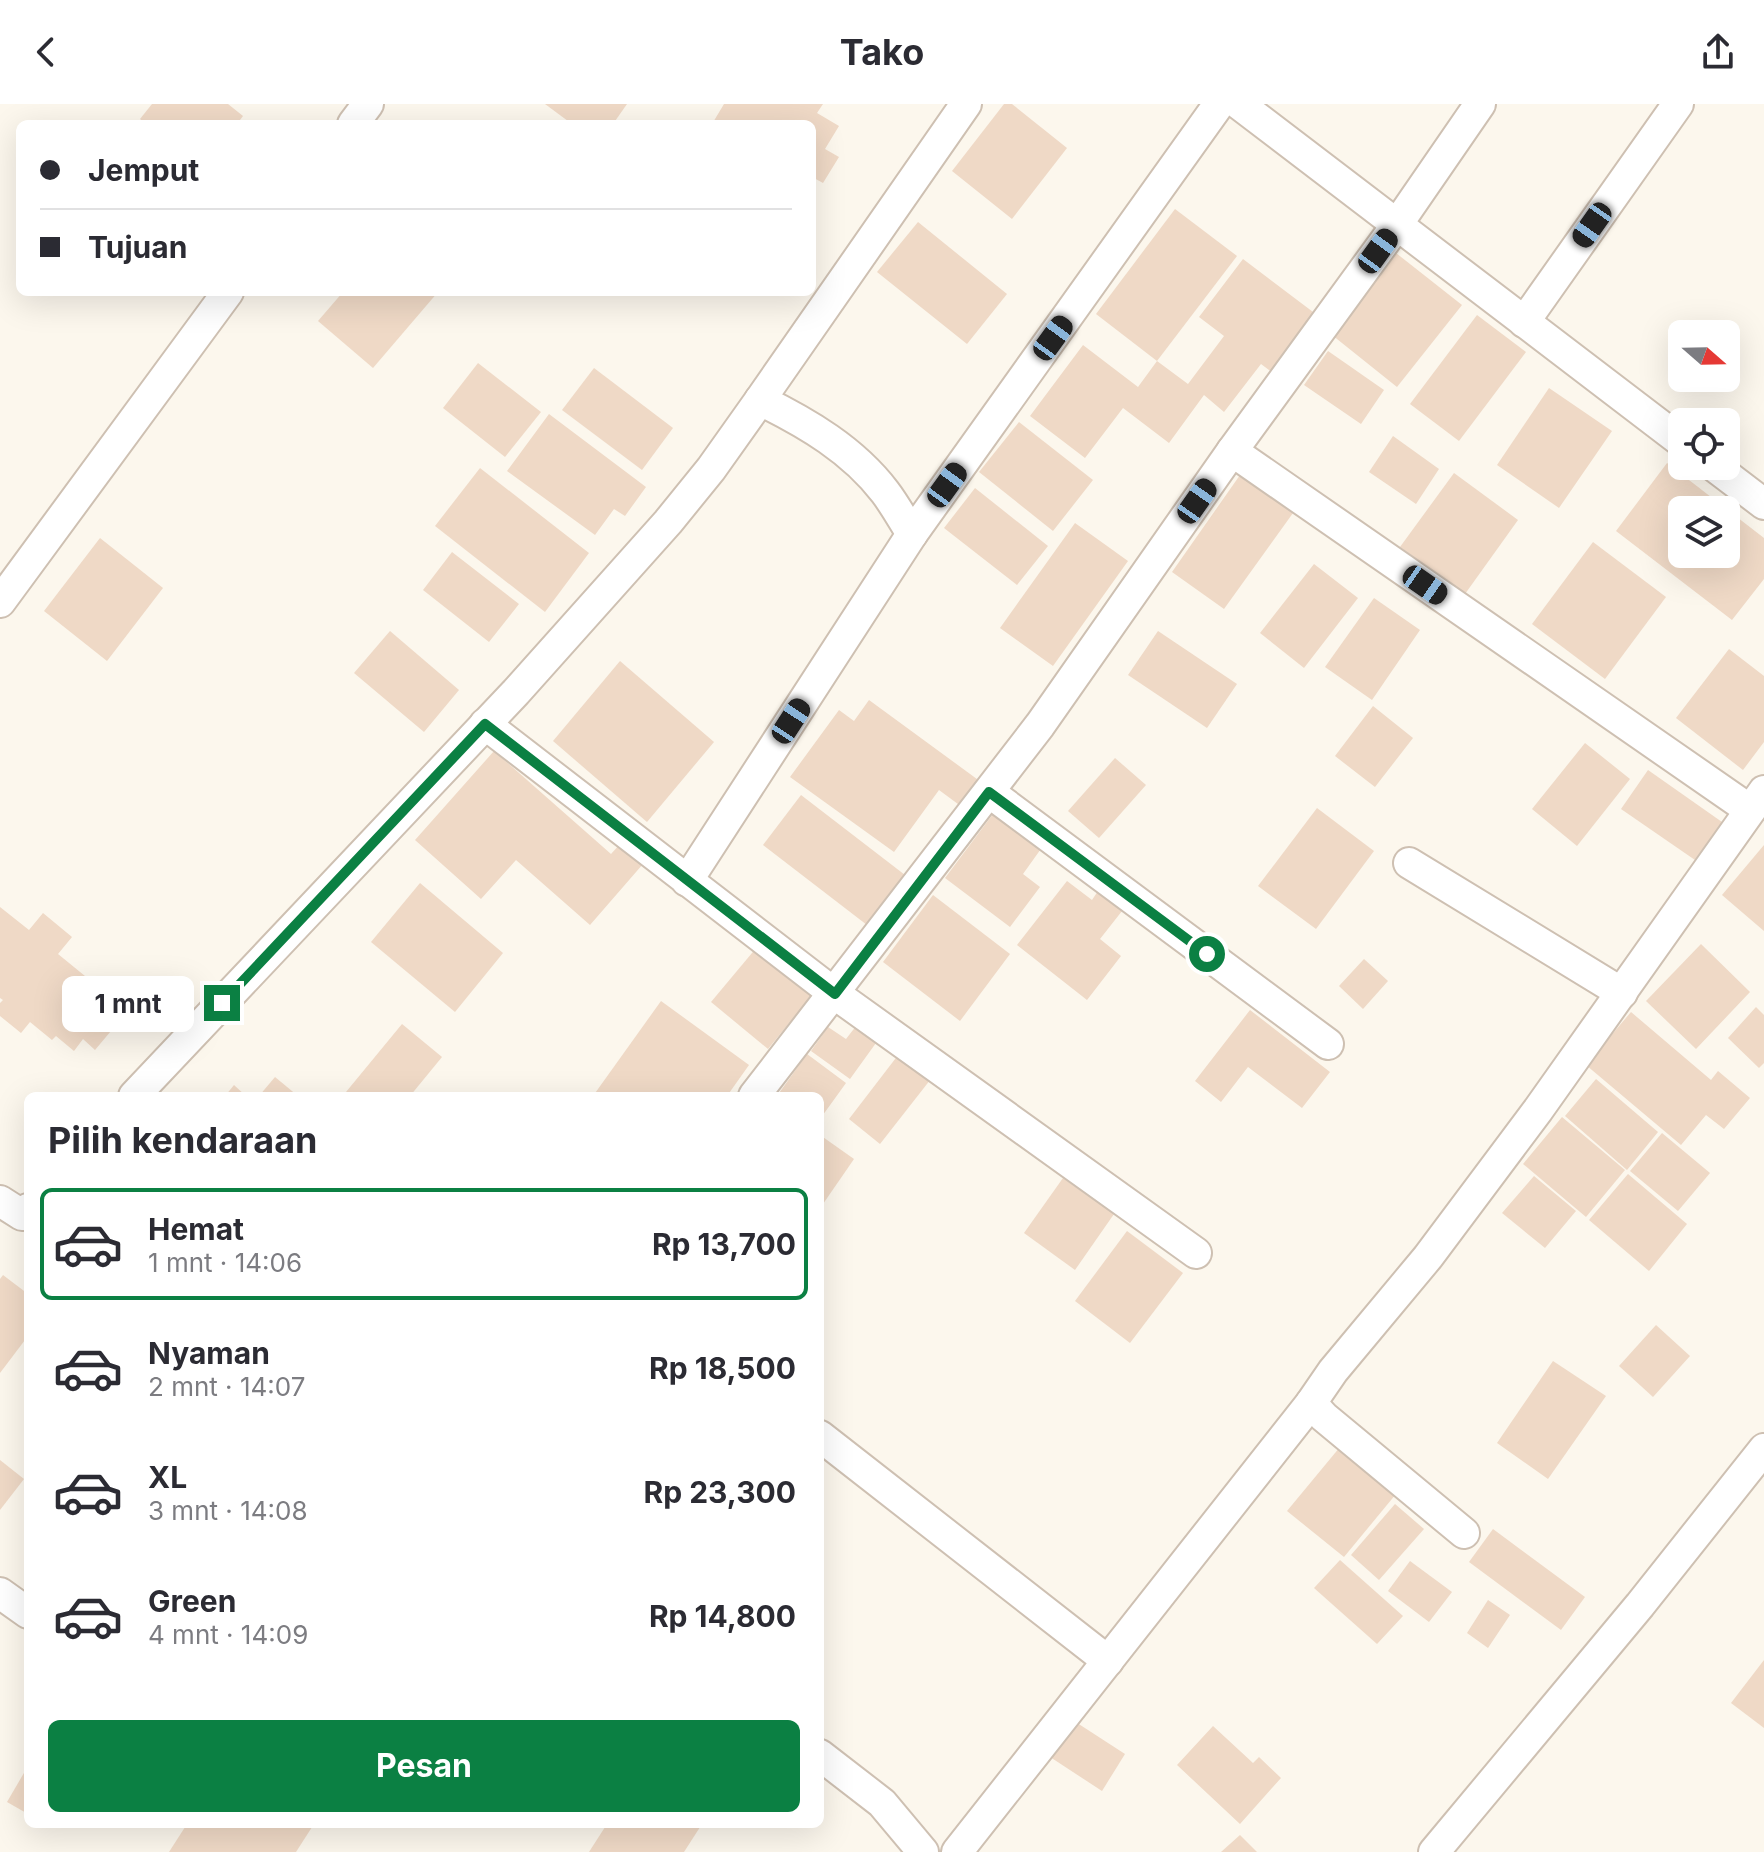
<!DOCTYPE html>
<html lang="id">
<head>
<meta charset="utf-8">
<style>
  :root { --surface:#fff; --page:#f7f7f7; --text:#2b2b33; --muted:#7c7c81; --line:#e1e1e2; --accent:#0b8043 }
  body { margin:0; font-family:Inter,sans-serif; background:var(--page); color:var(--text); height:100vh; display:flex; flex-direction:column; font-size:30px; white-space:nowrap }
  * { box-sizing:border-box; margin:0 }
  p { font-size:26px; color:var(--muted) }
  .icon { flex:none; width:44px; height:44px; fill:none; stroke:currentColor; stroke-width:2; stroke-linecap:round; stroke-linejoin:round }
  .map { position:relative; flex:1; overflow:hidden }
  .details { position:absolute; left:24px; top:988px; width:800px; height:736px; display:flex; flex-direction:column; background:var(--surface); border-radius:12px; box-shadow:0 8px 32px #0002 }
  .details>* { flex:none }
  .hud { position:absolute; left:16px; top:16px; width:800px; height:176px; border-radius:12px; box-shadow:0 8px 32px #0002; display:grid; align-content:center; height:176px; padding:0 24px; background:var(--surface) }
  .needle { width:52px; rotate:110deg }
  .tools { position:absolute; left:1668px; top:216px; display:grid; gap:16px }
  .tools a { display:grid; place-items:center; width:72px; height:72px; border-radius:12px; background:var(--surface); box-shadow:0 8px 32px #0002; font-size:40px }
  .end { position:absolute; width:36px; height:36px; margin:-18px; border:10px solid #0b8043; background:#fff; box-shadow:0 0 0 4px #fff }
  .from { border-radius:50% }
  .bubble { position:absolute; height:56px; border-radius:12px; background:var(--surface); box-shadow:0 8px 32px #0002; font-size:26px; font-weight:700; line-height:56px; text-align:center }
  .car { position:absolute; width:24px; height:48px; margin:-24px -12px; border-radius:10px; box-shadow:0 0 6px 2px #0007; background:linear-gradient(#222 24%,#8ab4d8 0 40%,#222 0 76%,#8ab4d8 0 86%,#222 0) }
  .hud b { display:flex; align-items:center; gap:28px; height:76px; font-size:30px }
  .hud b+b { border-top:2px solid var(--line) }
  .hud i { width:20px; height:20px; background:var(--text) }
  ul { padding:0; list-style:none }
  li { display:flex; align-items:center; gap:24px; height:112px; margin:0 16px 12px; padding:0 8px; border:4px solid transparent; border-radius:12px }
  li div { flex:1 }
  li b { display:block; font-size:30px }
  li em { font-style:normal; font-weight:700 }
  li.on { border-color:var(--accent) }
  li>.icon { width:72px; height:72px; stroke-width:1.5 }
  h2 { padding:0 24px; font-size:36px; line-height:96px }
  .button { display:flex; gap:16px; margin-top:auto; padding:16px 24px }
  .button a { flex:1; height:92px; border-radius:12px; background:var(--accent); color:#fff; font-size:32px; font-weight:700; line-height:92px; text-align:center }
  header { display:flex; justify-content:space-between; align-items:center; height:104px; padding:0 24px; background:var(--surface); font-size:36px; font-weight:700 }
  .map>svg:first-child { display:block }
</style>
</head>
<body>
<header><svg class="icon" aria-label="back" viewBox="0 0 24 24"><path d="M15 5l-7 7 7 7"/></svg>Tako<svg class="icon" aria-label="share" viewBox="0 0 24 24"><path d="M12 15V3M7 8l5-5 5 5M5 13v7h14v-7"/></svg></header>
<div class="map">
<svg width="1764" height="1748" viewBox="0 0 1764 1748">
  <rect width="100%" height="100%" fill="#fcf7ed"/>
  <g fill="#efd9c6" fill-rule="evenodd">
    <path d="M 152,0 L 228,0 L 243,12 L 237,20 L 146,20 L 140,15 Z"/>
    <path d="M 545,0 L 627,0 L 613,20 L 572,20 Z"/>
    <path d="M 724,0 L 823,0 L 817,9 L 839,22 L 825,45 L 839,53 L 823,79 L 812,73 L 812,20 L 712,20 Z"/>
    <path d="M 1004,0 L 1012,0 L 1067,44 L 1012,115 L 952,67 Z"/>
    <path d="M 1175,105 L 1237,152 L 1157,257 L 1096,210 Z"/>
    <path d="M 918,118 L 1007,190 L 967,240 L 877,168 Z"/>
    <path d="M 1396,149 L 1462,201 L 1397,283 L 1332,231 Z"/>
    <path d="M 1243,155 L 1317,211 L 1273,269 L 1261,260 L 1224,308 L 1204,291 L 1169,339 L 1123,304 L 1085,354 L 1030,312 L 1083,241 L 1138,283 L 1157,257 L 1188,280 L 1224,232 L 1199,213 Z"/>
    <path d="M 343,188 L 438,188 L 373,264 L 318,217 Z"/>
    <path d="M 1477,211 L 1526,248 L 1459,337 L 1410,300 Z"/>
    <path d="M 1328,247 L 1384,286 L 1361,320 L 1304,281 Z"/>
    <path d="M 478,259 L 541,308 L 505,353 L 443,304 Z"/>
    <path d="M 594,264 L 673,324 L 642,366 L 562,306 Z"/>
    <path d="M 1549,284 L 1612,327 L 1559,404 L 1497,361 Z"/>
    <path d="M 549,310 L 646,383 L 625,412 L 614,405 L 595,431 L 507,367 Z"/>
    <path d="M 1019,318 L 1093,376 L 1053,427 L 979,368 Z"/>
    <path d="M 1393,332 L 1439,365 L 1416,400 L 1369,368 Z"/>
    <path d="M 1667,359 L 1764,434 L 1764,475 L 1732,516 L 1616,427 ZM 1682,406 L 1726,406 L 1726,450 L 1682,450 Z"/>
    <path d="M 480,364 L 589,449 L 545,508 L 435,422 Z"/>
    <path d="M 1454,369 L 1518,416 L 1465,490 L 1400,443 Z"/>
    <path d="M 1240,371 L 1293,409 L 1224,505 L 1172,468 Z"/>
    <path d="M 975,384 L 1048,442 L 1017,481 L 944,424 Z"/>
    <path d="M 1075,419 L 1128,457 L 1053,562 L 1000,524 Z"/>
    <path d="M 100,434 L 163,484 L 107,557 L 44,507 Z"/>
    <path d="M 1593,438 L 1666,493 L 1605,575 L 1532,520 Z"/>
    <path d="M 452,448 L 519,500 L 489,538 L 423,486 Z"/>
    <path d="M 1314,460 L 1358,494 L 1304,564 L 1260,529 Z"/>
    <path d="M 1374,494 L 1420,526 L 1372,596 L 1325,563 Z"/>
    <path d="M 390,527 L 459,586 L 424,628 L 354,569 Z"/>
    <path d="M 1158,527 L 1237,580 L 1207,624 L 1128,571 Z"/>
    <path d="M 1729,545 L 1764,572 L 1764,638 L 1743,666 L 1676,614 Z"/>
    <path d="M 620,557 L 714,638 L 647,718 L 553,637 Z"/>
    <path d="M 869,596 L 981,678 L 962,703 L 939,686 L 894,748 L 790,673 L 839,606 L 854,617 Z"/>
    <path d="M 1373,602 L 1413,634 L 1375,683 L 1335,652 Z"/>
    <path d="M 1585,639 L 1630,675 L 1577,742 L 1532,705 Z"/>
    <path d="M 494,647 L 611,750 L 620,740 L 643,760 L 590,821 L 516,756 L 481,795 L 415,736 Z"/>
    <path d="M 1115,654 L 1146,681 L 1099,734 L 1068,707 Z"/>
    <path d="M 1648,666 L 1722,718 L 1695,756 L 1621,705 Z"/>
    <path d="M 801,691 L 905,771 L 867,821 L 763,741 Z"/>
    <path d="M 1317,704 L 1374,747 L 1316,825 L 1258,782 Z"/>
    <path d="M 996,706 L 1043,742 L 1023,770 L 1040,783 L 1010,823 L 945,774 Z"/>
    <path d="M 1764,741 L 1764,827 L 1722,791 Z"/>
    <path d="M 1067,777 L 1092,796 L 1098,787 L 1122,807 L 1100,835 L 1121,852 L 1087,896 L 1017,841 Z"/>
    <path d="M 420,779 L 503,849 L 455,908 L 371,838 Z"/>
    <path d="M 933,791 L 1010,850 L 960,917 L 883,858 Z"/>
    <path d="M 0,803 L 29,826 L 43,809 L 72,833 L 58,850 L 96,881 L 94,885 L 112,900 L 103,910 L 116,921 L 95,946 L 83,935 L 74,947 L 56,932 L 52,936 L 30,918 L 21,929 L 0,912 L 0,899 L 3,896 L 0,894 Z"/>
    <path d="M 1701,840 L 1750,888 L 1696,945 L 1646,897 Z"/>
    <path d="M 757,843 L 813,890 L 768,945 L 711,898 Z"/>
    <path d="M 1364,855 L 1388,877 L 1363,905 L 1339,882 Z"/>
    <path d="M 661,897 L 749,961 L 727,992 L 593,992 Z"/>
    <path d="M 1756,903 L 1764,911 L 1764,959 L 1759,964 L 1728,934 Z"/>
    <path d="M 1250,906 L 1330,968 L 1302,1004 L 1248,963 L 1221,998 L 1195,977 Z"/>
    <path d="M 1631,908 L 1711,976 L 1718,967 L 1750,994 L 1724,1025 L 1706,1011 L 1681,1041 L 1586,961 Z"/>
    <path d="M 860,917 L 881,932 L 850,975 L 811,947 L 828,923 L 846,935 Z"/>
    <path d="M 402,920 L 442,953 L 410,992 L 350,992 L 346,988 Z"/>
    <path d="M 902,946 L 934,971 L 880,1040 L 849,1015 Z"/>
    <path d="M 807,950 L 846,979 L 820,1015 L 820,992 L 777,992 Z"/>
    <path d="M 275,973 L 298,992 L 259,992 Z"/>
    <path d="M 1596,975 L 1658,1028 L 1627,1066 L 1565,1012 Z"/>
    <path d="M 234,981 L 246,992 L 225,992 Z"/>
    <path d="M 1562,1013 L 1625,1066 L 1586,1113 L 1523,1060 Z"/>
    <path d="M 1662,1029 L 1710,1069 L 1678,1107 L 1630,1067 Z"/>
    <path d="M 820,1031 L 854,1055 L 823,1100 L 820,1097 Z"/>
    <path d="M 1628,1070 L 1687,1120 L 1649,1167 L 1589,1116 Z"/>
    <path d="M 1534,1072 L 1576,1107 L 1545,1144 L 1502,1109 Z"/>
    <path d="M 1063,1074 L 1114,1110 L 1075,1166 L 1024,1129 Z"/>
    <path d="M 1127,1127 L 1183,1169 L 1130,1239 L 1075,1197 Z"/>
    <path d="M 3,1171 L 28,1190 L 28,1232 L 0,1269 L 0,1175 Z"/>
    <path d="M 1656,1221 L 1690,1252 L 1653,1293 L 1619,1262 Z"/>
    <path d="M 1553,1257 L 1606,1292 L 1548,1375 L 1497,1339 Z"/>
    <path d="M 1340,1343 L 1396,1390 L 1344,1453 L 1287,1407 Z"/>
    <path d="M 0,1356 L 24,1375 L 0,1406 Z"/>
    <path d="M 1395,1400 L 1424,1425 L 1379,1476 L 1351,1451 Z"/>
    <path d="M 1493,1425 L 1585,1493 L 1561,1526 L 1469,1458 Z"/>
    <path d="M 1340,1456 L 1403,1512 L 1377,1540 L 1314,1484 Z"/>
    <path d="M 1410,1457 L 1452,1488 L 1429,1518 L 1388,1487 Z"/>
    <path d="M 1488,1496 L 1510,1511 L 1488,1544 L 1467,1529 Z"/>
    <path d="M 1764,1556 L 1764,1624 L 1731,1599 Z"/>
    <path d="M 1071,1615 L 1125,1650 L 1102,1687 L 1047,1651 Z"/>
    <path d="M 1213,1622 L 1253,1659 L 1259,1653 L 1281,1674 L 1240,1720 L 1177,1661 Z"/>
    <path d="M 28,1662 L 28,1710 L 7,1698 Z"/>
    <path d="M 187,1720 L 314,1720 L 296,1748 L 169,1748 Z"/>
    <path d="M 607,1720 L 702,1720 L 684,1748 L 589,1748 Z"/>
    <path d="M 1240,1731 L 1257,1748 L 1221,1748 Z"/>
  </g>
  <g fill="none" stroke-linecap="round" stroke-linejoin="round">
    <g stroke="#cec0b2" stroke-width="34">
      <g id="minor">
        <path d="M 1239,0 L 1682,338"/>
        <path d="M 353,20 L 368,0"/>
        <path d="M 1524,218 L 1678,0"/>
        <path d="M 760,296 C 807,319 853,346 885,388 C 895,401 903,416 912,430"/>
        <path d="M 1232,347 L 1750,706"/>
        <path d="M 1714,362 L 1764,400"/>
        <path d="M 0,498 L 228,188"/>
        <path d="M 485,620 L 835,890 L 1196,1149"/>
        <path d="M 989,688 L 1328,940"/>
        <path d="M 1409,759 L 1622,889"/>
        <path d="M 687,777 L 912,430 L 1219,0"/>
        <path d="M 134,992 L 516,588 L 668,418 L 711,365 L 760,296 L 966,0"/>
        <path d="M 754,992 L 1040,621 L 1232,347 L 1396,122 L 1480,0"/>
        <path d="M 0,1097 L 22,1111 L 28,1105"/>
        <path d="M 820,1332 L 1108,1557"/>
        <path d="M 1464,1429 L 1324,1313 L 1311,1299 L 1333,1267 L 1428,1153 L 1538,1006 L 1764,687"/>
        <path d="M 0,1489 L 28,1509"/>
        <path d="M 820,1651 L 882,1699 L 923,1748"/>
        <path d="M 957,1748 L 1311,1299"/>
        <path d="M 1434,1748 L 1640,1501 L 1764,1345"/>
      </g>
    </g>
    <use href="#minor" stroke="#fff" stroke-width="30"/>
  </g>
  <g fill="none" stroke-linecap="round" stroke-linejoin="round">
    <path stroke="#0b8043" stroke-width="10" d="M 222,899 L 485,620 L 835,890 L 989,688 L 1207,850"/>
  </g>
</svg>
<div class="tools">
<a><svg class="needle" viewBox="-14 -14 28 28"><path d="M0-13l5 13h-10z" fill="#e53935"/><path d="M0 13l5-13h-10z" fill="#7c7c81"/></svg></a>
<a><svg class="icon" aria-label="locate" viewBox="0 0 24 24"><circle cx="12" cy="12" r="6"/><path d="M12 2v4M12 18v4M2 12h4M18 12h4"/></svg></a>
<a><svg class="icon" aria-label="layers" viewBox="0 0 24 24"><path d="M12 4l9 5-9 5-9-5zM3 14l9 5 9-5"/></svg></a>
</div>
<i class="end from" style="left:1207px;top:850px"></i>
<i class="end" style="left:222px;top:899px"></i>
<div class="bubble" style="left:62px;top:872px;width:132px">1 mnt</div>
<i class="car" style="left:1592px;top:121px;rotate:215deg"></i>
<i class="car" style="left:1378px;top:147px;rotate:36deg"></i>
<i class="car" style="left:1053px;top:234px;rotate:36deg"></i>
<i class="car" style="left:947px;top:381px;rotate:36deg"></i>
<i class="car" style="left:1197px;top:397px;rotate:35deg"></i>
<i class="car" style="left:1425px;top:481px;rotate:125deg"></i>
<i class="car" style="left:791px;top:617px;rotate:33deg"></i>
<div class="hud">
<b><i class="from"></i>Jemput</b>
<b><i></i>Tujuan</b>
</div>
<section class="details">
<h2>Pilih kendaraan</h2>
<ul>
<li class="on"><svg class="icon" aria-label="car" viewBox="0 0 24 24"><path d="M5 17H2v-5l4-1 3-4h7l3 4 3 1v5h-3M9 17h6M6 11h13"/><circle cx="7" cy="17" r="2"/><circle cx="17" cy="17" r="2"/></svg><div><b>Hemat</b><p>1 mnt · 14:06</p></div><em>Rp 13,700</em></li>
<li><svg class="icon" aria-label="car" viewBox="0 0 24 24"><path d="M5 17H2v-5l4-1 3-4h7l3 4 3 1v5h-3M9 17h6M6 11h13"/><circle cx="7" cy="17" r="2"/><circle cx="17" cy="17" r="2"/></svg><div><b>Nyaman</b><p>2 mnt · 14:07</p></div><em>Rp 18,500</em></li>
<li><svg class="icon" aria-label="car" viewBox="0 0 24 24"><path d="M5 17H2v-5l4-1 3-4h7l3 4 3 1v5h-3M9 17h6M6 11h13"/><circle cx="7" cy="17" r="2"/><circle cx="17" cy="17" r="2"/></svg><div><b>XL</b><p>3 mnt · 14:08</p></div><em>Rp 23,300</em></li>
<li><svg class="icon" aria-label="car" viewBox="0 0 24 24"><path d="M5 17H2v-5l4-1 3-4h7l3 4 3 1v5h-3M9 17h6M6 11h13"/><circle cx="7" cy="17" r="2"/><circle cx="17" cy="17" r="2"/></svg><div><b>Green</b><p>4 mnt · 14:09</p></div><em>Rp 14,800</em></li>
</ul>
<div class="button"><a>Pesan</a></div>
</section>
</div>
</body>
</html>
